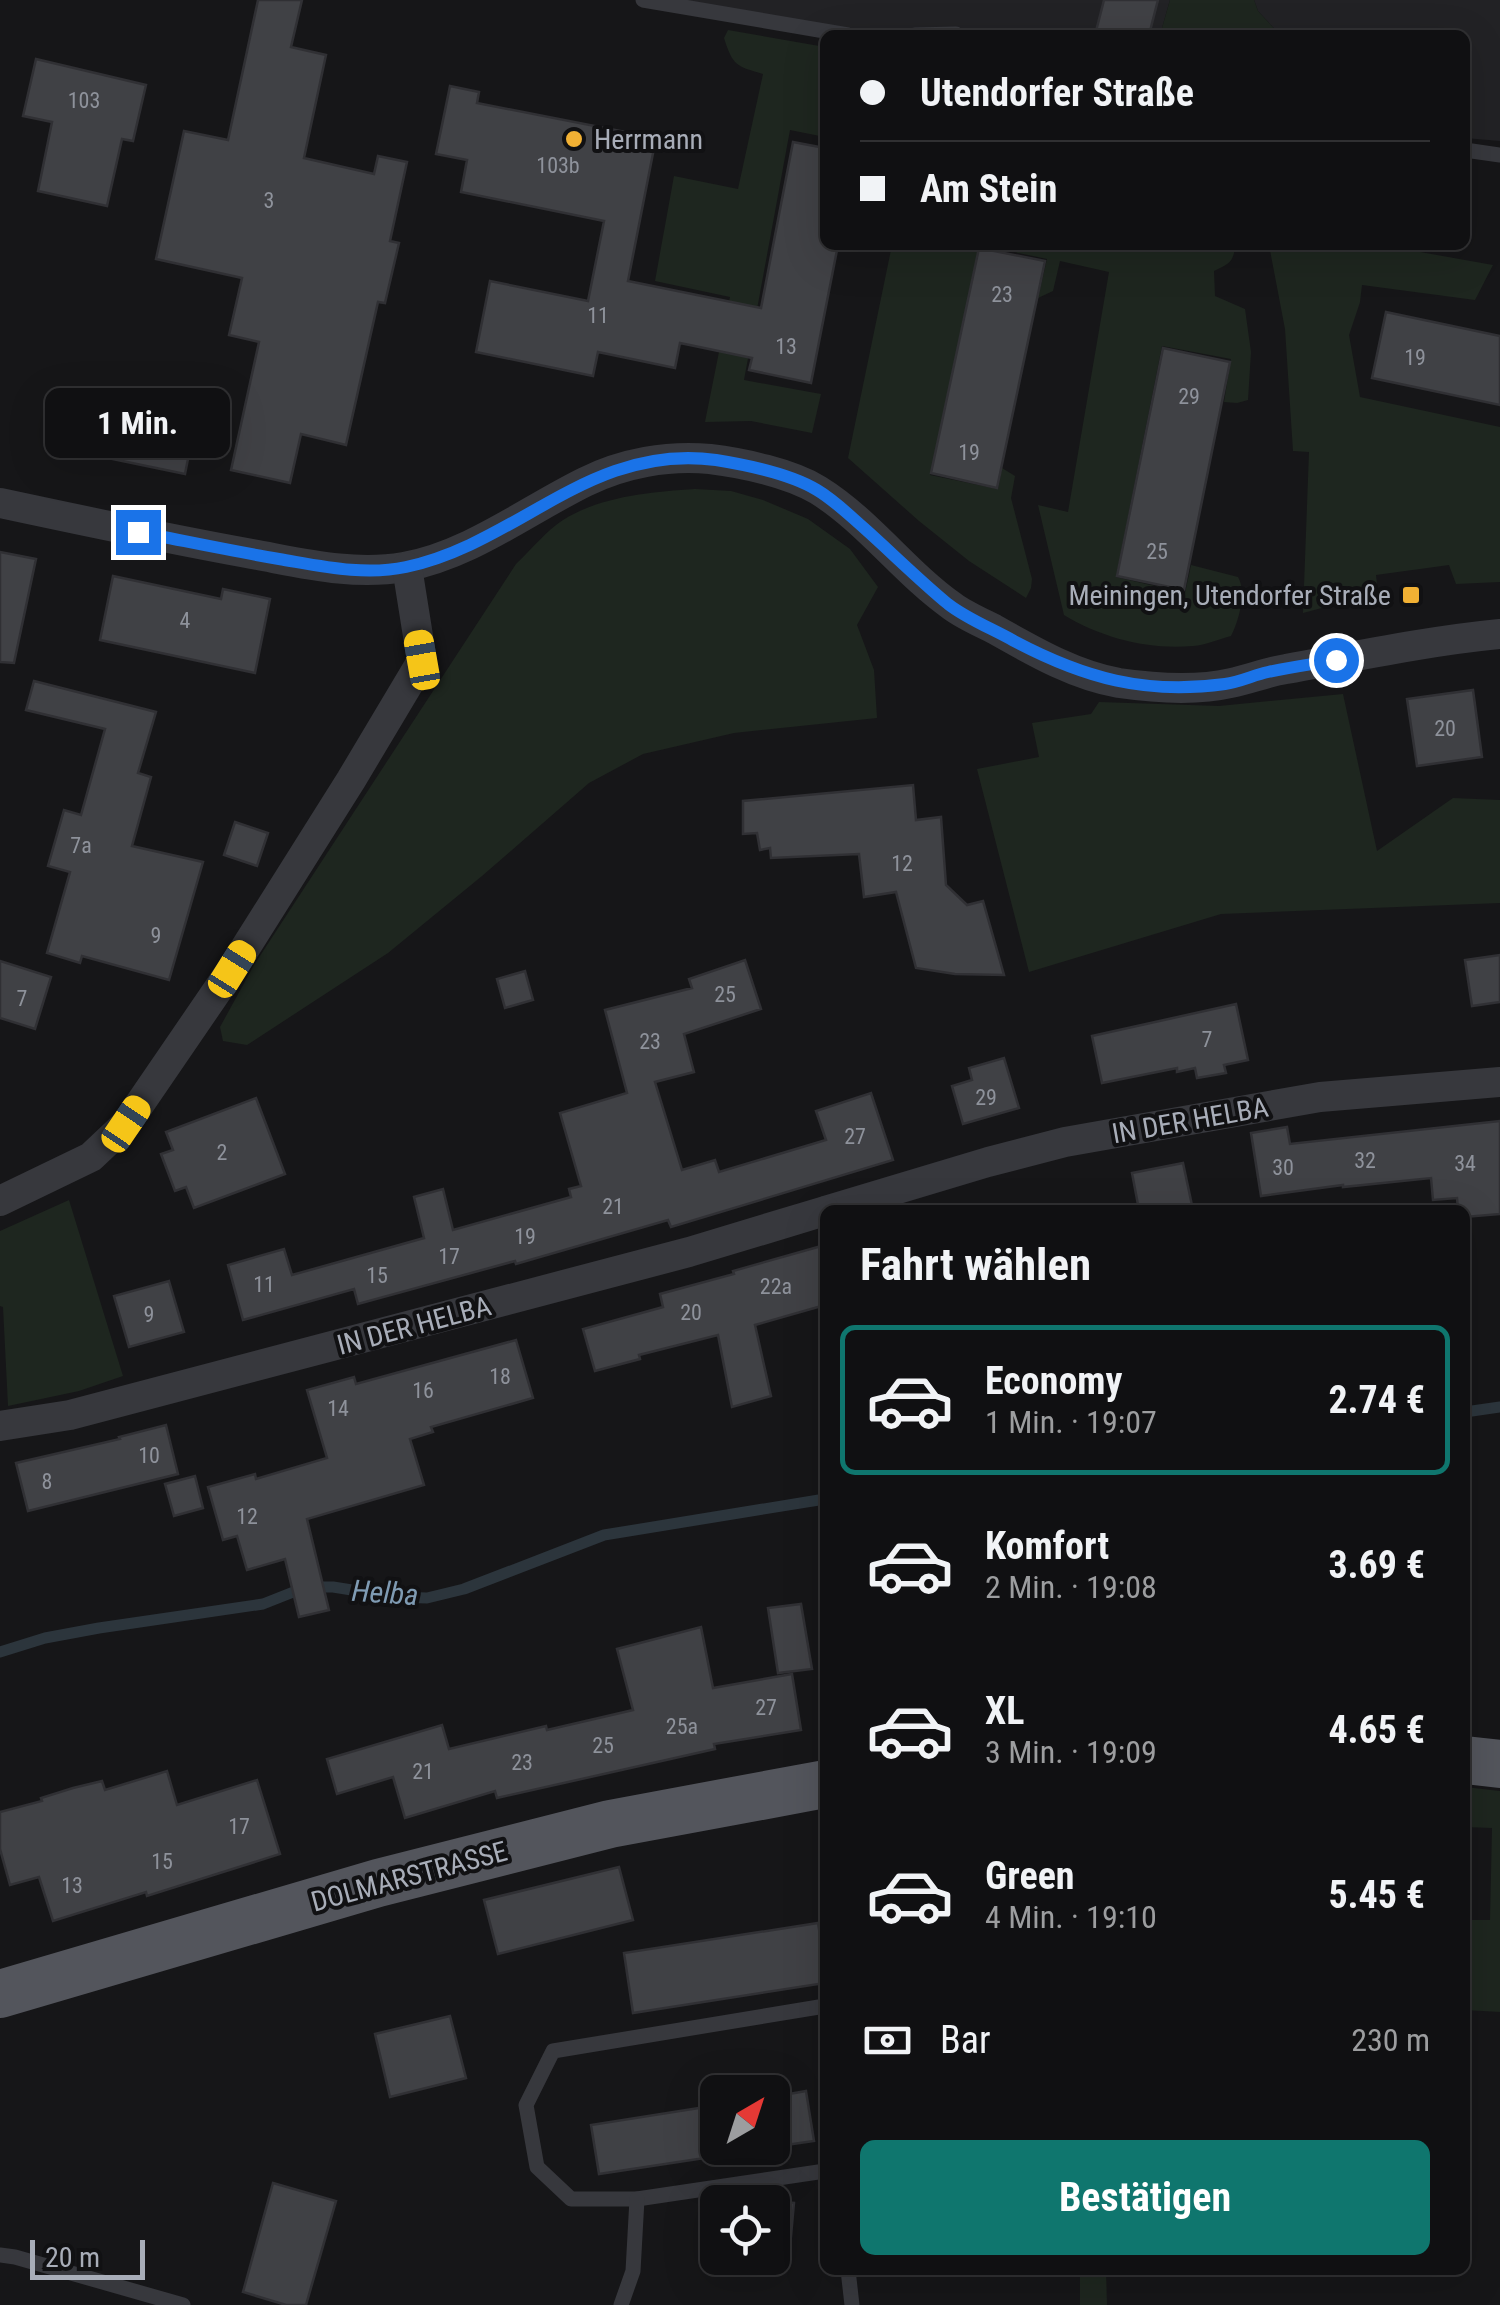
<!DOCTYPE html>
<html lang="de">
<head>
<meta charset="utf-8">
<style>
  :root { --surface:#101012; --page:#1e1e20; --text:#f1f3f6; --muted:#9c9d9f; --line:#303032; --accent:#0f766e }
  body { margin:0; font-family:"Roboto Condensed",sans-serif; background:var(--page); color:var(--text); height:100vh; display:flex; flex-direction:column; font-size:38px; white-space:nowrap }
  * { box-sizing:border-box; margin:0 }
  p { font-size:32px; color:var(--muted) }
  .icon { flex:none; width:55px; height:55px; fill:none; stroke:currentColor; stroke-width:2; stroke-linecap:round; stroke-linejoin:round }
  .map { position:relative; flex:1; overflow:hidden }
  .drawer { position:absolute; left:820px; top:1205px; width:650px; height:1070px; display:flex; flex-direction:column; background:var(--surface); border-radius:15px; box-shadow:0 10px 40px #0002,0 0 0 2px var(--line) }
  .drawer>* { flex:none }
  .hud { position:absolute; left:820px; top:30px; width:650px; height:220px; border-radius:15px; box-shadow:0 10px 40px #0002,0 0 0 2px var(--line); display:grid; align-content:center; height:220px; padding:0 40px; background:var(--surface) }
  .needle { width:65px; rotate:39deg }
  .buttons { position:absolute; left:700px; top:2075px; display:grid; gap:20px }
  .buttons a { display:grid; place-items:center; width:90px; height:90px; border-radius:15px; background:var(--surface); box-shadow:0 10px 40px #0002,0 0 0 2px var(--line); font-size:50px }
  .scale { position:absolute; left:30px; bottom:25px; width:115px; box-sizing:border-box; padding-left:10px; border:5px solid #a8adb8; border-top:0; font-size:28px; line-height:35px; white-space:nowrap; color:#a8adb8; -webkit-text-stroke:8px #111113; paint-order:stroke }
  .end { position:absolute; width:45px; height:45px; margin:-22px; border:12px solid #1a73e8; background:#fff; box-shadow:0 0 0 5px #fff }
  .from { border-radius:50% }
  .bubble { position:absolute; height:70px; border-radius:15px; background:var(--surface); box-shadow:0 10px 40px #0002,0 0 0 2px var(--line); font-size:32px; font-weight:700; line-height:70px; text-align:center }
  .car { position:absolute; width:30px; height:60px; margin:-30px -15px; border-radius:12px; box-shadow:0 0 8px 2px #0007; background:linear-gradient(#f5c518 24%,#345 0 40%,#f5c518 0 76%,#345 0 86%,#f5c518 0) }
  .hud b { display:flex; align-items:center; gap:35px; height:95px; font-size:38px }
  .hud b+b { border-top:2px solid var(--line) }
  .hud i { width:25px; height:25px; background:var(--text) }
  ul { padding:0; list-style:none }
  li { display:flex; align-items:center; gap:30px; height:150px; margin:0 20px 15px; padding:0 20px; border:5px solid transparent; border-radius:15px }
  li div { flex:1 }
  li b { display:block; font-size:38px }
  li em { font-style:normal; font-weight:700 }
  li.selected { border-color:var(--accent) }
  li>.icon { width:90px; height:90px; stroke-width:1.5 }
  h2 { padding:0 40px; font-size:45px; line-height:120px }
  .pay { display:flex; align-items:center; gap:25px; height:110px; padding:0 40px; font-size:38px }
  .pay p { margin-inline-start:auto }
  .cta { display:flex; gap:20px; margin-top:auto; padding:20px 40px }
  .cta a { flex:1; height:115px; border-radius:15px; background:var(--accent); color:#fff; font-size:40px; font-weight:700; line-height:115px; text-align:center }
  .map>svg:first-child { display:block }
</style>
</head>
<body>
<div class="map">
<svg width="1500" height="2305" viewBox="0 0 1500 2305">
  <rect width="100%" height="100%" fill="#161618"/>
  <g fill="#222225">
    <path d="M 646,0 L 1170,0 L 1160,35 L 864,35 Z"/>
    <path d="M 1254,0 L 1500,0 L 1500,141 L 1465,138 L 1465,35 L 1280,35 L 1258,11 Z"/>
  </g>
  <g fill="#1e261f">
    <path d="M 1170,0 L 1254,0 L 1258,11 L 1280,35 L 1160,35 Z"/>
    <path d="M 728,30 L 825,47 L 825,137 L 790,130 L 744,380 L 821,394 L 812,433 L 751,421 L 705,422 L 730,297 L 655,281 L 674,176 L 738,189 L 763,74 C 736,66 733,66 724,38 Z"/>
    <path d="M 892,245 L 979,245 L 930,475 L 998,489 L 1002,468 L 1015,476 L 1011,498 L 1032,579 L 1031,588 L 1026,598 L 969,561 L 919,521 L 848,458 Z"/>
    <path d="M 981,245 L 1235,245 C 1234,262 1229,264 1214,271 L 1215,296 L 1245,309 L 1251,352 L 1248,400 L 1237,403 L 1224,402 L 1231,359 L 1162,346 L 1116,577 L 1185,593 L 1191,565 L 1238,577 C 1247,592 1239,620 1231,636 C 1219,639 1206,645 1193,646 C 1148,650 1102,638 1064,615 L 1038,505 L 1068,512 L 1109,272 L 1060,261 L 1053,291 L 1038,298 L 1047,259 Z"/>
    <path d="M 1269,245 L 1381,245 L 1493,265 L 1475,300 L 1362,285 L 1360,302 L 1349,335 L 1360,397 L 1500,427 L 1500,582 L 1456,584 L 1449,565 L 1376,575 L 1378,593 L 1303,613 L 1309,452 L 1293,451 L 1285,329 Z"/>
    <path d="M 695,489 L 731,491 L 763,500 L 808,519 L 850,549 L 878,587 L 857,625 L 874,670 L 877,718 L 734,733 L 643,754 L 589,783 L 482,876 L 388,953 L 247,1045 L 223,1041 L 220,1027 L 254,965 L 516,564 C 531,550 546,531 563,520 C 602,496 650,492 695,489 Z"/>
    <path d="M 1343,694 L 1377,851 L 1453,798 L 1500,800 L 1500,903 L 1221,914 L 1029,972 L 977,769 L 1039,757 L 1032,723 L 1091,714 L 1099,702 L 1219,706 Z"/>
    <path d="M 69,1200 L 123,1376 L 79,1391 L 8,1406 L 3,1307 L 0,1306 L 0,1231 Z"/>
    <path d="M 1465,1787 L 1500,1791 L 1500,2012 L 1465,2010 L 1465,1920 L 1490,1920 L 1492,1828 L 1465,1827 Z"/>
    <path d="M 1080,2270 L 1106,2270 L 1107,2305 L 1080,2305 Z"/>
  </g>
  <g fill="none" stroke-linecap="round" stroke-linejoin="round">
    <g stroke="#2c353c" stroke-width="11">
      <path d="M 1465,1412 L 1500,1407"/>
      <path d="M 0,1652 L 45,1638 L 99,1628 L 263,1604 L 306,1587 L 333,1587 L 396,1597 L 427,1598 L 464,1589 L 604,1535 L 825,1499"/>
    </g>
  </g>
  <g fill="#404145" stroke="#303034" stroke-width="2.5">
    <path d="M 258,0 L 302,0 L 291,47 L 326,55 L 304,158 L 374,174 L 378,156 L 407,162 L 390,241 L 399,243 L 385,303 L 378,302 L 346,445 L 301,434 L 290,483 L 231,470 L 259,342 L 229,335 L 242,278 L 156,259 L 184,131 L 228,140 Z"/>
    <path d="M 1104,0 L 1158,0 L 1149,35 L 1095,35 Z"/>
    <path d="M 36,59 L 146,85 L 133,141 L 122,139 L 107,206 L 38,191 L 52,122 L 23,116 Z"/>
    <path d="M 450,86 L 479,92 L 477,103 L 656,138 L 628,281 L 761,308 L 793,142 L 825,148 L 825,245 L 838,245 L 811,383 L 749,370 L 752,358 L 680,343 L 675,368 L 598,352 L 593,376 L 476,352 L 490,281 L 588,301 L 604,221 L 461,192 L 467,160 L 436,154 Z"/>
    <path d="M 979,248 L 1045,261 L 997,488 L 931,473 Z"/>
    <path d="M 1386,312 L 1500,336 L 1500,405 L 1372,378 Z"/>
    <path d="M 1163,348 L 1230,362 L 1184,590 L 1117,576 Z"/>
    <path d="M 54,403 L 174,428 L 173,435 L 192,439 L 185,474 L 45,445 Z"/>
    <path d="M 0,552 L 36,559 L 14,663 L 0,662 Z"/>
    <path d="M 113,576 L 221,599 L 223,589 L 270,599 L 255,673 L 100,640 Z"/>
    <path d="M 34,681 L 156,712 L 138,773 L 151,777 L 132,846 L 203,862 L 169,980 L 82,956 L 80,963 L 47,953 L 70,872 L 48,866 L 64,810 L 81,815 L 105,729 L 26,710 Z"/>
    <path d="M 1473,690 L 1482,757 L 1417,766 L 1407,699 Z"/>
    <path d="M 913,785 L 916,820 L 941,817 L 946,885 L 967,905 L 983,901 L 1004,975 L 955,974 L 916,968 L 896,892 L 864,897 L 859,854 L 771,858 L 770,848 L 760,850 L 757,833 L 743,834 L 743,801 Z"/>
    <path d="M 235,822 L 268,833 L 257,866 L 224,855 Z"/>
    <path d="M 1500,955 L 1500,1002 L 1472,1006 L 1465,960 Z"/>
    <path d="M 745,960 L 761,1009 L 684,1034 L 694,1072 L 655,1082 L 682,1170 L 715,1160 L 719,1172 L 826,1140 L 816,1111 L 871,1093 L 893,1160 L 671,1227 L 668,1220 L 516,1264 L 515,1261 L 358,1304 L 354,1289 L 243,1320 L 228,1265 L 284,1249 L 292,1275 L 424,1238 L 414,1197 L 443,1189 L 453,1230 L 571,1197 L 569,1189 L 581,1186 L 560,1113 L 627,1093 L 605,1010 L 692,988 L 689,979 Z"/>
    <path d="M 0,961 L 51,977 L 35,1029 L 0,1018 Z"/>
    <path d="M 525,971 L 533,1000 L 505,1008 L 497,979 Z"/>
    <path d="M 1236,1004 L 1248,1060 L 1224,1065 L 1226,1073 L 1197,1078 L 1195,1068 L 1177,1072 L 1177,1068 L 1102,1083 L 1092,1036 Z"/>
    <path d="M 1004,1058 L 1019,1108 L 963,1124 L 952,1086 L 972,1080 L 969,1068 Z"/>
    <path d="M 256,1098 L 285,1174 L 194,1208 L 186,1187 L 175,1191 L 161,1154 L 173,1150 L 166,1132 Z"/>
    <path d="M 1500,1121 L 1500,1214 L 1465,1217 L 1465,1210 L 1458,1210 L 1457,1198 L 1433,1200 L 1431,1178 L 1343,1187 L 1343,1185 L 1261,1196 L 1251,1133 L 1287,1127 L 1290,1144 Z"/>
    <path d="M 1183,1163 L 1193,1210 L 1139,1210 L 1132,1173 Z"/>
    <path d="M 825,1245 L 825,1305 L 755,1325 L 771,1396 L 732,1407 L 718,1335 L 639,1355 L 640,1359 L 595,1371 L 583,1329 L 663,1307 L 660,1294 L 734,1274 L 733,1271 Z"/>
    <path d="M 169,1281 L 184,1332 L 129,1347 L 114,1296 Z"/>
    <path d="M 516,1340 L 533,1398 L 431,1427 L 433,1432 L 410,1439 L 424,1485 L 307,1519 L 329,1610 L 299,1617 L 285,1559 L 247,1570 L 237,1536 L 223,1540 L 208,1487 L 255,1474 L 256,1479 L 327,1458 L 307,1390 L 354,1377 L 356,1384 Z"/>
    <path d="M 166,1425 L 178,1474 L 28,1511 L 16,1463 L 120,1439 L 119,1437 Z"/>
    <path d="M 195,1476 L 203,1508 L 174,1516 L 165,1484 Z"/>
    <path d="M 801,1604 L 812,1669 L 778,1673 L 768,1608 Z"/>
    <path d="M 701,1627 L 713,1688 L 792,1674 L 801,1730 L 714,1744 L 715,1749 L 497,1798 L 495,1791 L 405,1818 L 393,1777 L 337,1794 L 327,1759 L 442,1725 L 449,1749 L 546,1726 L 547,1730 L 633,1710 L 617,1649 Z"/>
    <path d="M 167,1771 L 177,1805 L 257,1780 L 280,1854 L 147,1896 L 146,1892 L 53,1921 L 39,1877 L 10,1885 L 0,1849 L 0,1812 L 42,1801 L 41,1798 L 73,1788 L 102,1781 L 105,1790 Z"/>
    <path d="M 619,1867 L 633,1920 L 498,1954 L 484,1900 Z"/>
    <path d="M 818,1923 L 825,1965 L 825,1983 L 633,2013 L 624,1953 Z"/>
    <path d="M 450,2016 L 466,2078 L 390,2097 L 375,2034 Z"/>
    <path d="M 806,2091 L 814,2141 L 772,2147 L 772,2097 Z"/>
    <path d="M 718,2105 L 718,2148 L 771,2148 L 599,2174 L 591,2125 Z"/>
    <path d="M 273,2183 L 336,2201 L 306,2305 L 286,2305 L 243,2292 Z"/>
    <path d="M 728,2197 L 794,2203 L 790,2247 L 772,2246 L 772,2202 L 718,2202 L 718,2241 L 704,2239 L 707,2200 Z"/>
  </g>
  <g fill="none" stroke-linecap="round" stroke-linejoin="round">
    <g stroke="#37383d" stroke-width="15">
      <path d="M 643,0 L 848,35"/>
      <path d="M 915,35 L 956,34"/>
      <path d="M 1465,150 L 1500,155"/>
      <path d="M 825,2006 L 553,2051 L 526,2105 L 537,2167 L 571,2199 L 637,2199 L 825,2171"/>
      <path d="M 0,2255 L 15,2257 L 183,2305"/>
      <path d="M 848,2270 L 852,2305"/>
      <path d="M 621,2305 L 633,2271 L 637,2199"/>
    </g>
    <g stroke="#37383d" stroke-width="30">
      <path d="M 0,503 C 84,521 168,539 252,554 C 302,563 353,576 404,567 C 470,555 526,511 585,482 C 623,463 668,455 710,459 C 743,463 790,473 818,490 C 868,521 904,572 952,606 C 964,615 980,622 994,629 C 1033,651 1074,675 1119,683 C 1154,688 1196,691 1231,683 C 1250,679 1267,672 1286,669 C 1357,656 1428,641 1500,634"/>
      <path d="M 0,1201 L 91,1157 L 126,1124 L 232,969 L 351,780 L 422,661 L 407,567"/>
      <path d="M 828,1210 L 988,1162 L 1065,1142 L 1320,1097 L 1500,1082"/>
      <path d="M 0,1426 L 70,1415 L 689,1252 L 825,1211"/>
    </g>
    <g stroke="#53555c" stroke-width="48">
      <path d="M 1465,1760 L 1500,1764"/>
      <path d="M 0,1994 L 378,1883 L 610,1824 L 825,1784"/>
    </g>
  </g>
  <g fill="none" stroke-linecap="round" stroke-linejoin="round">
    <path stroke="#1a73e8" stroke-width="12" d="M 138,532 C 185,541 231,551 279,559 C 321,566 364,576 406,567 C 519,543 590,443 716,460 C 747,465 789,473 817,490 C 834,500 849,515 864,528 C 892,553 919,580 948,604 C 967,619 993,629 1014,641 C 1084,678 1145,695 1225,684 C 1240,682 1254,675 1268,672 C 1291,667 1313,664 1336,660"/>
  </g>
  <g fill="#f2b134" stroke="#111113" stroke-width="4">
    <circle cx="574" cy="139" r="10"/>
    <rect x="1401" y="585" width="20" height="20" rx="5"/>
  </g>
  <g text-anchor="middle" stroke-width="8" stroke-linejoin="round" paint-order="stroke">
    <g font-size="22" fill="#8e929b">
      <text x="84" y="108">103</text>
      <text x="558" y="173">103b</text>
      <text x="269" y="208">3</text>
      <text x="1002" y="302">23</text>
      <text x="598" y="323">11</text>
      <text x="786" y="354">13</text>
      <text x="1415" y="365">19</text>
      <text x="1189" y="404">29</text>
      <text x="969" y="460">19</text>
      <text x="1157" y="559">25</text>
      <text x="185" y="628">4</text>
      <text x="1445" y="736">20</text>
      <text x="81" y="853">7a</text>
      <text x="902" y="871">12</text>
      <text x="156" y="943">9</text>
      <text x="725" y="1002">25</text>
      <text x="22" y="1006">7</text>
      <text x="1207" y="1047">7</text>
      <text x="650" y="1049">23</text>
      <text x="986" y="1105">29</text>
      <text x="855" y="1144">27</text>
      <text x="222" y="1160">2</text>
      <text x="1365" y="1168">32</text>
      <text x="1465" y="1171">34</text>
      <text x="1283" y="1175">30</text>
      <text x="613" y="1214">21</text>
      <text x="525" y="1244">19</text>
      <text x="449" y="1264">17</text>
      <text x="377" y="1283">15</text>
      <text x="264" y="1292">11</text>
      <text x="776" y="1294">22a</text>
      <text x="691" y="1320">20</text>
      <text x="149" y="1322">9</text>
      <text x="500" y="1384">18</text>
      <text x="423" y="1398">16</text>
      <text x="338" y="1416">14</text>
      <text x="149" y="1463">10</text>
      <text x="47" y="1489">8</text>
      <text x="247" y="1524">12</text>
      <text x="766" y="1715">27</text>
      <text x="682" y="1734">25a</text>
      <text x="603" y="1753">25</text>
      <text x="522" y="1770">23</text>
      <text x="423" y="1779">21</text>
      <text x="239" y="1834">17</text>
      <text x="162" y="1869">15</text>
      <text x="72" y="1893">13</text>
    </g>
    <g font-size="28" fill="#a8adb8" stroke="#111113" text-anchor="start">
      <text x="594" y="149">Herrmann</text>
      <text x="1391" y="605" text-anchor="end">Meiningen, Utendorfer Straße</text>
    </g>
    <g font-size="28" fill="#a8adb8" stroke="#111113">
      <text transform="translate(1190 1120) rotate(-10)" y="10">IN DER HELBA</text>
      <text transform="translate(414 1325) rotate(-15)" y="10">IN DER HELBA</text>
      <text transform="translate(409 1876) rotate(-15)" y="10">DOLMARSTRASSE</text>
    </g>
    <g font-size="30" font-style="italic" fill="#7f9bb3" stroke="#111113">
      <text transform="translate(385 1593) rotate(4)" y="10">Helba</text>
    </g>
  </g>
</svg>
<div class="buttons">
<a><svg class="needle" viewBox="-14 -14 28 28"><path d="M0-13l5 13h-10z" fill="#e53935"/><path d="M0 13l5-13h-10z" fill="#9c9d9f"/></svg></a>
<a><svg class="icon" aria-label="locate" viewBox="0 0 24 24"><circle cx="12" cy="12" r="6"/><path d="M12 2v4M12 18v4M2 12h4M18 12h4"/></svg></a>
</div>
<div class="scale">20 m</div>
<i class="end from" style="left:1336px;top:660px"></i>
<i class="end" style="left:138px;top:532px"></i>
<div class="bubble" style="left:45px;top:388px;width:185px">1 Min.</div>
<i class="car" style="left:422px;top:660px;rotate:350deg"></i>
<i class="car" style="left:232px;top:969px;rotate:32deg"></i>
<i class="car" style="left:126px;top:1124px;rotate:34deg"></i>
<div class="hud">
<b><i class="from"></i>Utendorfer Straße</b>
<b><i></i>Am Stein</b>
</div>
<section class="drawer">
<h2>Fahrt wählen</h2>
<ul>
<li class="selected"><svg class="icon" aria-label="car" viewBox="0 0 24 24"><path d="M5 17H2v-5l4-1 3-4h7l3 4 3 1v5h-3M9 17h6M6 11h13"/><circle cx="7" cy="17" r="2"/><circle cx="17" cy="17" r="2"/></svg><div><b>Economy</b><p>1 Min. · 19:07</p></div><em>2.74 €</em></li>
<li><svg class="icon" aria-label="car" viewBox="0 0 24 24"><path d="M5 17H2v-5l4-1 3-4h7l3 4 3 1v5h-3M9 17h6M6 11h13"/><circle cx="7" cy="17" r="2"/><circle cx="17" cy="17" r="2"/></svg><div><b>Komfort</b><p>2 Min. · 19:08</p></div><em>3.69 €</em></li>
<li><svg class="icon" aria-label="car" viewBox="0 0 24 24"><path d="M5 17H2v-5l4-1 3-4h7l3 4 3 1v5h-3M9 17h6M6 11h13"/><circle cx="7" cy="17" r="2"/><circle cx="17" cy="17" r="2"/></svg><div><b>XL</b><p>3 Min. · 19:09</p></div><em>4.65 €</em></li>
<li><svg class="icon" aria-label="car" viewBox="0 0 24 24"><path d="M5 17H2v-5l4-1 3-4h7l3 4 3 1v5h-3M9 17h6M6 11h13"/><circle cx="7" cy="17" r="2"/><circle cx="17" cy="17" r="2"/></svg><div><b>Green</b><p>4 Min. · 19:10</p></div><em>5.45 €</em></li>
</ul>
<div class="pay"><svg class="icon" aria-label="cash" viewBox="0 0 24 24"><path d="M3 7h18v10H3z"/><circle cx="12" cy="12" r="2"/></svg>Bar<p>230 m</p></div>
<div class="cta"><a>Bestätigen</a></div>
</section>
</div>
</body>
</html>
